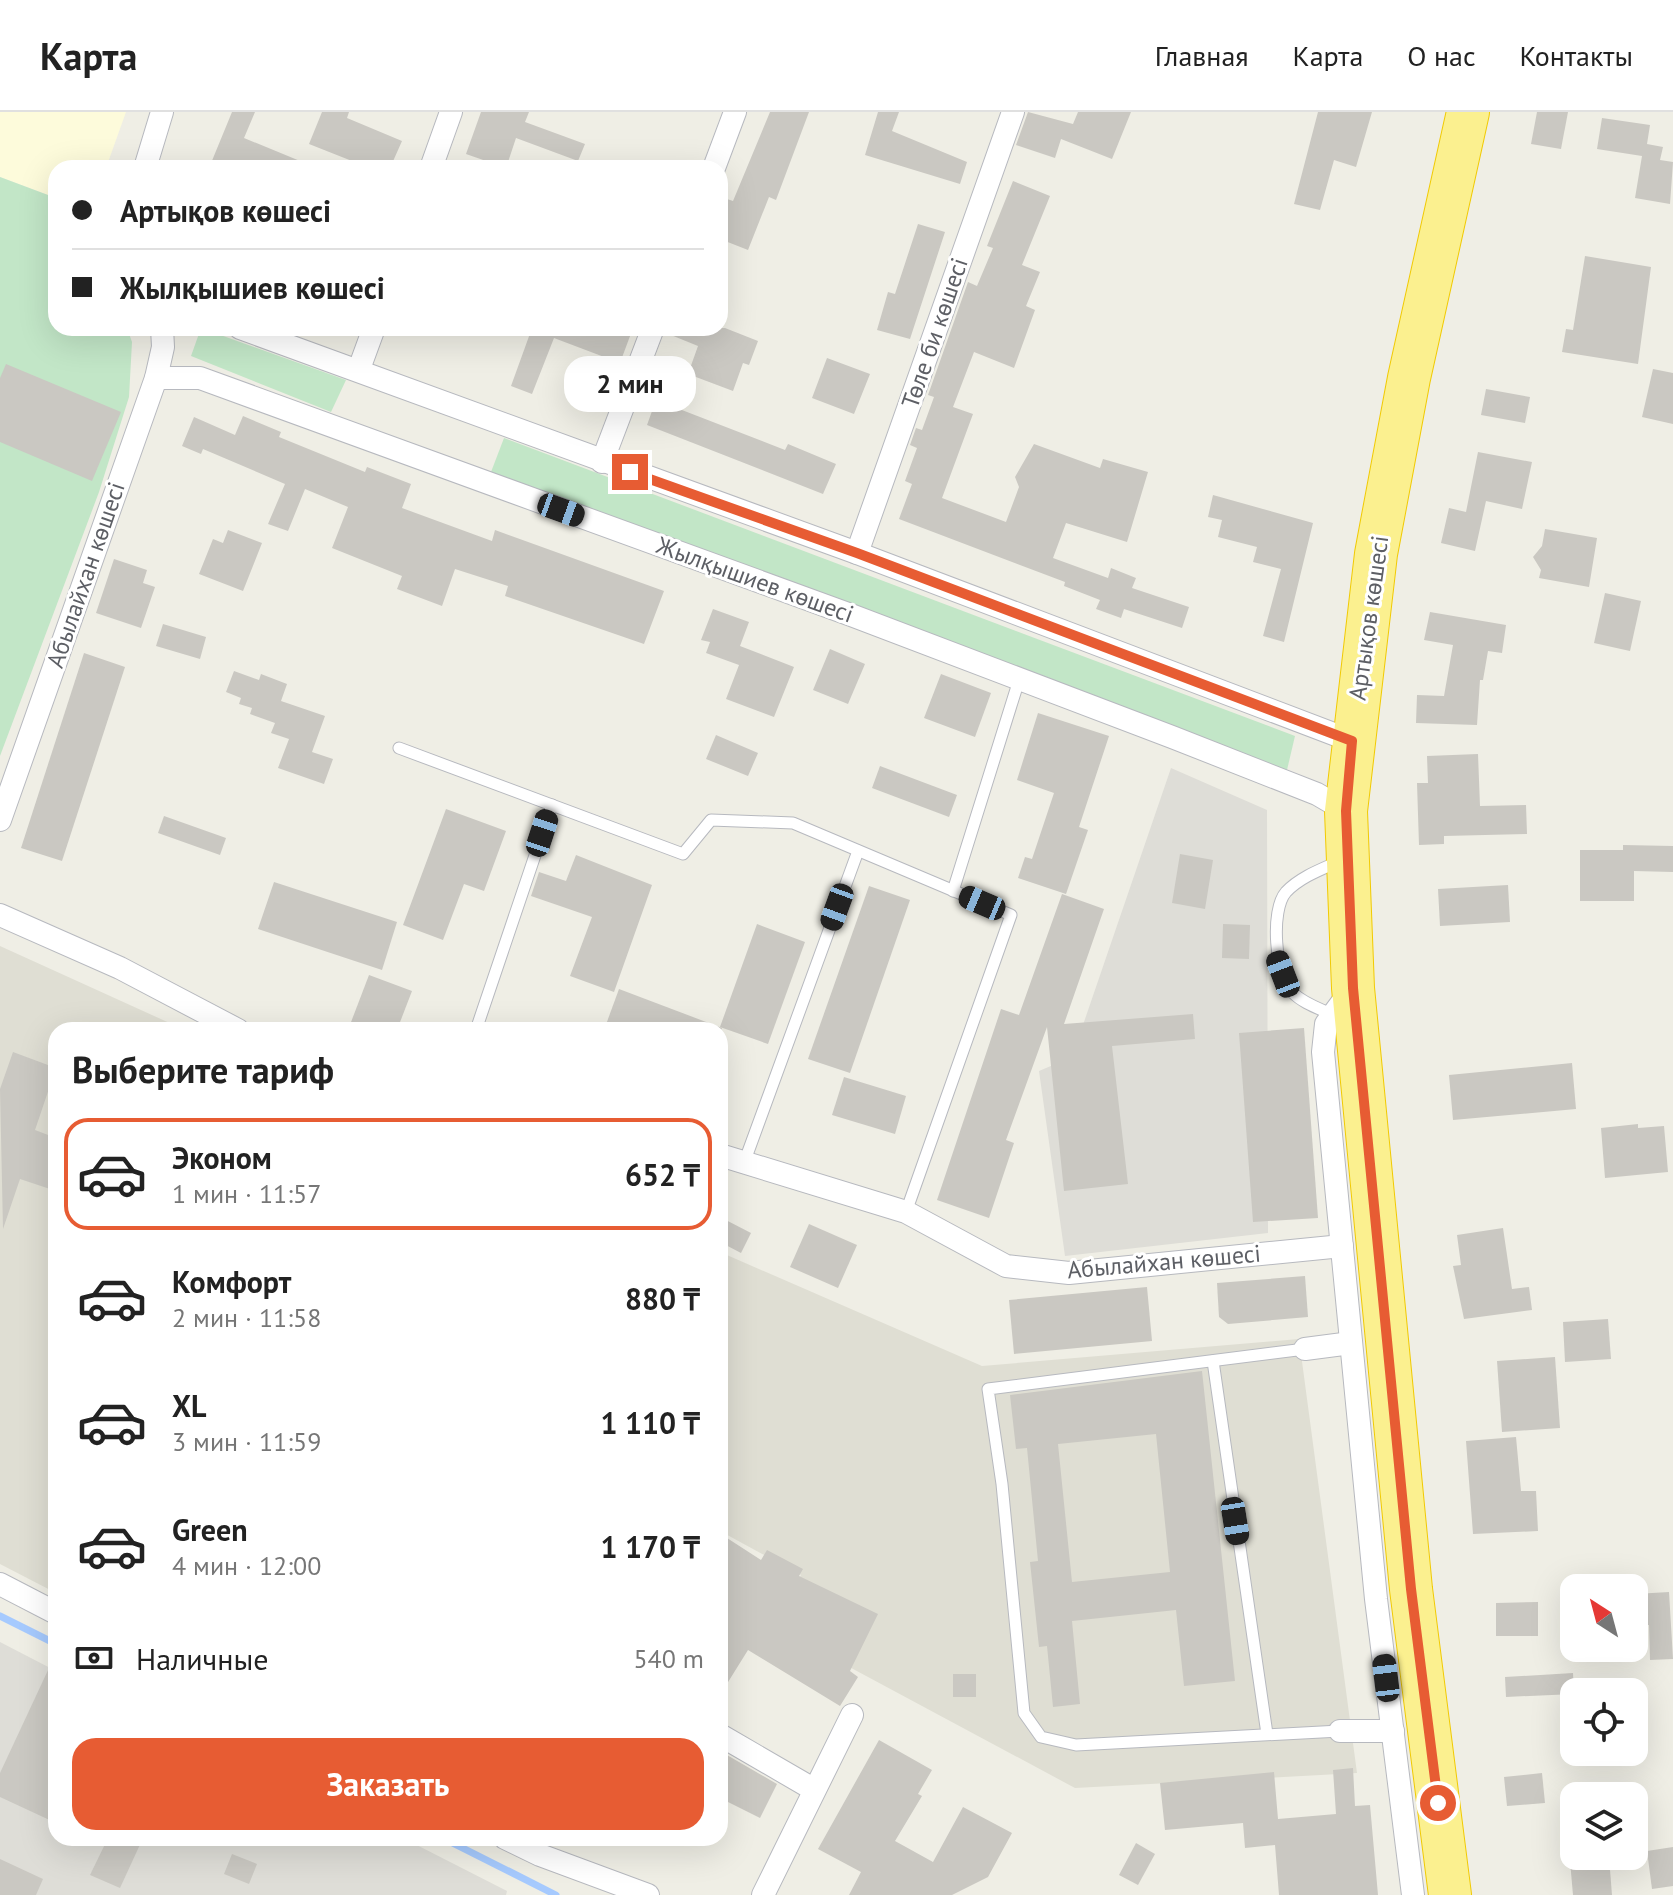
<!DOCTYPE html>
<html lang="ru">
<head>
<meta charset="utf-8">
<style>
  :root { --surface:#fff; --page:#f6f6f6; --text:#222; --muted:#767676; --line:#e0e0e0; --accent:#e75c33 }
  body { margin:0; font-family:"PT Sans",sans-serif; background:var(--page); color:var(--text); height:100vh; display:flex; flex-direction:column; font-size:30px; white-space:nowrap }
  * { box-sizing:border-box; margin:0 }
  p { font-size:26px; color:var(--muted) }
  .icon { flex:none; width:44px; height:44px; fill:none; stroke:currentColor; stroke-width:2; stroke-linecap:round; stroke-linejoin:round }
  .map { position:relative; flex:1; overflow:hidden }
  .sheet { position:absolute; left:48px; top:910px; width:680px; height:824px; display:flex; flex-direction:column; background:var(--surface); border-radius:24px; box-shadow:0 8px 32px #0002 }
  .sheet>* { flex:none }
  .guide { position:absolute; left:48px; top:48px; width:680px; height:176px; border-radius:24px; box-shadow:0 8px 32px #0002; display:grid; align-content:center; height:176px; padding:0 24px; background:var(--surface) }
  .needle { width:52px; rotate:324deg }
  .controls { position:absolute; left:1560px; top:1462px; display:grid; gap:16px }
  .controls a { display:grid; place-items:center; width:88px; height:88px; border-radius:16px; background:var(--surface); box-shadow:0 8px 32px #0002; font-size:40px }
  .end { position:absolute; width:36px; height:36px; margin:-18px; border:10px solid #e75c33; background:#fff; box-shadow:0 0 0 4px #fff }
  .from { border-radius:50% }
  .bubble { position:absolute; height:56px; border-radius:24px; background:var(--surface); box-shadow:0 8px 32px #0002; font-size:26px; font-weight:600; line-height:56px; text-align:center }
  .car { position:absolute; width:24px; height:48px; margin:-24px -12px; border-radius:10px; box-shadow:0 0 6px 2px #0007; background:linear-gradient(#222 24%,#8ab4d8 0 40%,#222 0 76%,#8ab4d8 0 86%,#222 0) }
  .guide b { display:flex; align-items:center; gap:28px; height:76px; font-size:30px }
  .guide b+b { border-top:2px solid var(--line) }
  .guide i { width:20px; height:20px; background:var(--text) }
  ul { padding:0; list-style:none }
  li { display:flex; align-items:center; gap:24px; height:112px; margin:0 16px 12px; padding:0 8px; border:4px solid transparent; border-radius:24px }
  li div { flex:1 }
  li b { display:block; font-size:30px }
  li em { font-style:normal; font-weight:600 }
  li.active { border-color:var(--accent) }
  li>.icon { width:72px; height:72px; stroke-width:1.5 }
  h2 { padding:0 24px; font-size:36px; line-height:96px }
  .pay { display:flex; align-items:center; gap:20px; height:88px; padding:0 24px; font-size:30px }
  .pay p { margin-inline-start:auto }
  .cta { display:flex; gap:16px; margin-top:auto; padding:16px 24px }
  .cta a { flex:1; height:92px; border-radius:24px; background:var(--accent); color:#fff; font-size:32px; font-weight:600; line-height:92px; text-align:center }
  header { display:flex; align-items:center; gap:48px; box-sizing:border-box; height:112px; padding:0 40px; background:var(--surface); border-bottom:2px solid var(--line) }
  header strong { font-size:38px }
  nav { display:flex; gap:44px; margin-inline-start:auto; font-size:28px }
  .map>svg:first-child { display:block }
</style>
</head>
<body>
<header>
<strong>Карта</strong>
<nav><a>Главная</a><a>Карта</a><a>О нас</a><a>Контакты</a></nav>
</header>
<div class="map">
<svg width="1673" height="1783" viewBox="0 0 1673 1783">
  <rect width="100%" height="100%" fill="#efeee5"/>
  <path fill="#fdfbdb" d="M 0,0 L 126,0 L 106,56 L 56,56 L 56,86 L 0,65 Z"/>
  <g fill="#deddd7">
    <path d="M 1171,656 L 1267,698 L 1268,1121 L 1065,1144 L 1039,959 L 1072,945 Z"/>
    <path d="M 0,1530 L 56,1559 L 56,1726 L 403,1726 L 507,1779 L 506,1783 L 0,1783 Z"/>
  </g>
  <g fill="#dfded3">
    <path d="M 0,834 L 185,918 L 56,918 L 56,1481 L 0,1452 Z"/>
    <path d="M 720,1140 L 982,1254 L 1299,1227 L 1357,1661 L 1075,1676 L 773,1514 L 801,1463 L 720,1419 Z"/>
  </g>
  <g fill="#c2e6c7">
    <path d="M 0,65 L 56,86 L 56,216 L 127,216 L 132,230 L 129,285 L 99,380 L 0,644 Z"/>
    <path d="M 201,216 L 346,268 L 331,300 L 191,244 Z"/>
    <path d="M 504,326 L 1295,624 L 1287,658 L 491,360 Z"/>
  </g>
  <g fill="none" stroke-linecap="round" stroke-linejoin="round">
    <g stroke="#a6cafe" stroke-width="7">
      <path d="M 0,1504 L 56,1532"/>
      <path d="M 443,1726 L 556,1783"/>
    </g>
  </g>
  <g fill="#cac8c2" fill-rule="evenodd">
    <path d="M 232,0 L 255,0 L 244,26 L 317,56 L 209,56 Z"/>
    <path d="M 322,0 L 349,0 L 347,6 L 402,29 L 390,56 L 355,56 L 357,51 L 309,32 Z"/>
    <path d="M 481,0 L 529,0 L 525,10 L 585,32 L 578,49 L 516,26 L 506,56 L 466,42 Z"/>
    <path d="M 770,0 L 809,0 L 776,88 L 769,85 L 748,138 L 720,127 L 720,105 L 727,87 L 733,89 Z"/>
    <path d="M 878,0 L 899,0 L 892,19 L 967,50 L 960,72 L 865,43 Z"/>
    <path d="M 1028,0 L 1073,12 L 1078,0 L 1131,0 L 1112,47 L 1061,27 L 1055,46 L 1016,33 Z"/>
    <path d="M 1318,0 L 1372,0 L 1356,55 L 1334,48 L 1320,98 L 1294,92 Z"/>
    <path d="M 1537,0 L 1568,0 L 1561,37 L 1531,32 Z"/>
    <path d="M 1602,6 L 1650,13 L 1647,32 L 1663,35 L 1660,48 L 1673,50 L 1670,92 L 1635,86 L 1642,44 L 1597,37 Z"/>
    <path d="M 1013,69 L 1050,84 L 1022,153 L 1040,160 L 1026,194 L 1035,198 L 1014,256 L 974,240 L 953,295 L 973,302 L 942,386 L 1006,410 L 1019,375 L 1015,365 L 1034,332 L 1100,356 L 1103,347 L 1148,360 L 1127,430 L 1066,411 L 1053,446 L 1108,466 L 1111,456 L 1136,466 L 1132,476 L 1189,495 L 1182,516 L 1124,497 L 1121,506 L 1096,497 L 1100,488 L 1064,474 L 1065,470 L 899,407 L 912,372 L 905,369 L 917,336 L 910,333 L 916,316 L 922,318 L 934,285 L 928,283 L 968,170 L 977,174 L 993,136 L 987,134 Z"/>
    <path d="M 918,112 L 945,120 L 910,227 L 877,218 L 888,180 L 895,182 Z"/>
    <path d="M 1585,144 L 1651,155 L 1638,252 L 1562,240 L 1566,217 L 1573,218 Z"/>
    <path d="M 532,216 L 633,216 L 620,251 L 554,226 L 532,282 L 511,274 Z"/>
    <path d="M 667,216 L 725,216 L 758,229 L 749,253 L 743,251 L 733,279 L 688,262 L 698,234 L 666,221 Z"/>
    <path d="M 827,246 L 870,262 L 854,302 L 812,286 Z"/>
    <path d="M 6,252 L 121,300 L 92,369 L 0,330 L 0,266 Z"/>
    <path d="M 1653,257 L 1673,261 L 1673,312 L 1642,305 Z"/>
    <path d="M 1486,277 L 1530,285 L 1525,311 L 1481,303 Z"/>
    <path d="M 656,288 L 785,338 L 788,332 L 836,352 L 823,382 L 647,313 Z"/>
    <path d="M 243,304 L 281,320 L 279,325 L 365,360 L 367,355 L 411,372 L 402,396 L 492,429 L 495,418 L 664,479 L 644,532 L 505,484 L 508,474 L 455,457 L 442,494 L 397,477 L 402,464 L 332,436 L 348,395 L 305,377 L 288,419 L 268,412 L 285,372 L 203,337 L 201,342 L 182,334 L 194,305 L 235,323 Z"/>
    <path d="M 1478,340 L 1532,350 L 1522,397 L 1486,389 L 1475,439 L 1441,431 L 1449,396 L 1466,400 Z"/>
    <path d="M 1213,383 L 1313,411 L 1284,530 L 1263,524 L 1281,457 L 1253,450 L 1257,435 L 1218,425 L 1222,408 L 1208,405 Z"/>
    <path d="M 1545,417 L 1597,426 L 1589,475 L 1539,466 L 1541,458 L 1533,445 L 1542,434 Z"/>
    <path d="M 228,418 L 262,431 L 243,479 L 199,462 L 213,427 L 223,431 Z"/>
    <path d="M 114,447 L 147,458 L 143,471 L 155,475 L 141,516 L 96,501 Z"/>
    <path d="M 1605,481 L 1641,489 L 1630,539 L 1594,531 Z"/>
    <path d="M 713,497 L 749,510 L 740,534 L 794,555 L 774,605 L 726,587 L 739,553 L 706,541 L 710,530 L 701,528 Z"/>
    <path d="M 1430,500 L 1506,513 L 1502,541 L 1488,539 L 1483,568 L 1480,568 L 1477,613 L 1416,611 L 1417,583 L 1444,584 L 1453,533 L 1424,528 Z"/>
    <path d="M 163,512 L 206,525 L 200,547 L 156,534 Z"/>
    <path d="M 830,537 L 865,552 L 848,592 L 813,578 Z"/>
    <path d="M 84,541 L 125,555 L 62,749 L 21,736 Z"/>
    <path d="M 234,559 L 259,568 L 261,562 L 287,572 L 281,589 L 325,604 L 312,640 L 333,647 L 324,672 L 278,656 L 289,627 L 271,621 L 275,611 L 250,602 L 252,596 L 239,592 L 241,586 L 226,580 Z"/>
    <path d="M 941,562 L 991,581 L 975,625 L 924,606 Z"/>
    <path d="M 1038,601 L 1109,624 L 1079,715 L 1088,718 L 1066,782 L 1018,766 L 1025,745 L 1032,747 L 1054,681 L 1017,668 Z"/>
    <path d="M 716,623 L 758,641 L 748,664 L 706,647 Z"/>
    <path d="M 1478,642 L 1480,694 L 1526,693 L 1527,722 L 1444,724 L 1444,732 L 1419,733 L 1417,671 L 1428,671 L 1427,644 Z"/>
    <path d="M 880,654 L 957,683 L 949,705 L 872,676 Z"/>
    <path d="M 446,697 L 506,719 L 484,779 L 464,772 L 443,828 L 403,813 Z"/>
    <path d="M 164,704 L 226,726 L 220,743 L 158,721 Z"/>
    <path d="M 1623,733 L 1673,734 L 1673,760 L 1634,759 L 1634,789 L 1580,789 L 1580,738 L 1623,738 Z"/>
    <path d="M 1180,742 L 1213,748 L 1205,797 L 1172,791 Z"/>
    <path d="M 576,743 L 652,773 L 614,880 L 570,864 L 592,805 L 531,784 L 539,760 L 566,769 Z"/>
    <path d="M 274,770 L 397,810 L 382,858 L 258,817 Z"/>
    <path d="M 1508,773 L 1510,810 L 1440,814 L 1438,777 Z"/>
    <path d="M 869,774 L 910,788 L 850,961 L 808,947 Z"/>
    <path d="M 1062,782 L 1104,797 L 1064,912 L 1193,902 L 1195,927 L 1112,934 L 1128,1072 L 1064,1079 L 1047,915 L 1006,1028 L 1014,1031 L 989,1106 L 937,1088 L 1001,897 L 1019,903 Z"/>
    <path d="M 757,812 L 805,830 L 768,932 L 720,915 Z"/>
    <path d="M 1223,812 L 1250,813 L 1249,847 L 1222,846 Z"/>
    <path d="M 369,863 L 412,879 L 397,918 L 348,918 Z"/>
    <path d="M 619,877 L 722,916 L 721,918 L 604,918 Z"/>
    <path d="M 1304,916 L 1318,1106 L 1253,1110 L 1239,921 Z"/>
    <path d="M 13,940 L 56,956 L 35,1018 L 56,1026 L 56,1079 L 20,1067 L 3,1117 L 0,977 Z"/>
    <path d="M 1572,951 L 1576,997 L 1453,1008 L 1449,963 Z"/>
    <path d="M 844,965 L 906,984 L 895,1022 L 832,1003 Z"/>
    <path d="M 1638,1012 L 1638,1016 L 1664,1014 L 1668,1060 L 1605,1066 L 1601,1016 Z"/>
    <path d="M 720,1105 L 751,1121 L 741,1141 L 720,1130 Z"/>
    <path d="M 809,1112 L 857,1133 L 838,1176 L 790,1155 Z"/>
    <path d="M 1503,1116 L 1512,1177 L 1529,1175 L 1532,1198 L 1464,1207 L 1453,1154 L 1461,1153 L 1457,1123 Z"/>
    <path d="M 1305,1164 L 1308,1205 L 1228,1212 L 1219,1205 L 1217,1171 Z"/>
    <path d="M 1147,1175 L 1152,1229 L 1014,1242 L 1009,1188 Z"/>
    <path d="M 1608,1207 L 1611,1247 L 1565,1250 L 1563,1210 Z"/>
    <path d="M 1555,1245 L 1560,1316 L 1502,1320 L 1497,1249 Z"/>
    <path d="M 1202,1259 L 1235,1569 L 1184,1574 L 1176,1498 L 1072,1509 L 1080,1592 L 1053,1595 L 1047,1534 L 1039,1535 L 1030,1450 L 1038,1449 L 1027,1336 L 1016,1337 L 1010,1283 ZM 1156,1322 L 1170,1460 L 1072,1470 L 1058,1332 Z"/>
    <path d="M 1516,1325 L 1521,1379 L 1536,1379 L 1538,1419 L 1473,1422 L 1466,1329 Z"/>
    <path d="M 727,1426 L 761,1448 L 767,1438 L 803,1457 L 799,1464 L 878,1502 L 850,1559 L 858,1565 L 840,1594 L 748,1538 L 720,1583 L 720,1436 Z"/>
    <path d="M 1669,1480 L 1673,1547 L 1650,1548 L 1649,1513 L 1636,1513 L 1635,1482 Z"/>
    <path d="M 1538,1490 L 1538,1524 L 1496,1524 L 1496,1491 Z"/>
    <path d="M 56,1541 L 56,1711 L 0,1685 L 0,1661 Z"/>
    <path d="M 1573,1561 L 1574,1582 L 1506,1585 L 1505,1565 Z"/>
    <rect x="953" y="1562" width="23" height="23"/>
    <path d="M 879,1628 L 932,1658 L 918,1682 L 922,1684 L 895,1729 L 933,1750 L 963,1695 L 1012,1721 L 988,1765 L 952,1783 L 849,1783 L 861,1760 L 818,1737 Z"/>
    <path d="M 720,1639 L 777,1672 L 760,1706 L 720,1686 Z"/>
    <path d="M 1353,1656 L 1355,1694 L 1370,1693 L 1378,1783 L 1279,1783 L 1275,1733 L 1245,1736 L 1243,1711 L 1165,1718 L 1160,1671 L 1274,1660 L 1278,1707 L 1336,1702 L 1333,1658 Z"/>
    <path d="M 1542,1661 L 1545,1691 L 1507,1694 L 1504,1665 Z"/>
    <path d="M 108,1726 L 143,1726 L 120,1776 L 90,1763 Z"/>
    <path d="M 1136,1731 L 1155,1742 L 1138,1773 L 1119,1763 Z"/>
    <path d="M 1673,1735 L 1673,1774 L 1652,1777 L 1647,1739 Z"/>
    <path d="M 232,1742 L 257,1752 L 249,1772 L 224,1762 Z"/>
    <path d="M 1609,1745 L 1612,1783 L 1573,1783 L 1570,1749 Z"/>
    <path d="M 0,1747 L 43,1767 L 36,1783 L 0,1783 Z"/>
  </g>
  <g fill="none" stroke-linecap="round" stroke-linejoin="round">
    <g stroke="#b7b9bf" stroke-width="13">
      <g id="lane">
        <path d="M 399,636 L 683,742 L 711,708 L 793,711 L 1011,803 L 906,1100"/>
        <path d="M 953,779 L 1019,568"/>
        <path d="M 1331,902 C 1318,896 1303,891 1293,881 C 1275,864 1270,798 1286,780 C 1300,765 1322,757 1340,749"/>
        <path d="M 476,918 L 552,693"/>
        <path d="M 744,1051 L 858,739"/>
        <path d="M 1305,1237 L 988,1277 L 1002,1372 L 1024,1601 L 1041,1625 L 1076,1633 L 1340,1619"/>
        <path d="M 1213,1249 L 1267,1622"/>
      </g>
    </g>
    <g stroke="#b7b9bf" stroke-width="24">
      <g id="street">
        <path d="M 145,56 L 162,0"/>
        <path d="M 431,56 L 451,0"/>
        <path d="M 714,56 L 735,0"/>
        <path d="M 240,216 L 857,441 L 1352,629"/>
        <path d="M 359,257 L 374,216"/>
        <path d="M 156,266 L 200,266 L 851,503 L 1172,625 L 1317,682 L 1346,699"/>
        <path d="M 602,350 L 653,216"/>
        <path d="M 857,441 L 1013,0"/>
        <path d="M 0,708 L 156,266 L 163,235 L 162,216"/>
        <path d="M 0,803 L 120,856 L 238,918"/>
        <path d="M 1352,877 L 1326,912 L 1323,940 L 1376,1487 L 1413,1783"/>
        <path d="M 720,1043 L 906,1100 L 1006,1154 L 1069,1161 L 1342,1134"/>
        <path d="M 1305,1237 L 1351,1231"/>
        <path d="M 0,1472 L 56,1501"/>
        <path d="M 1340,1619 L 1393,1619"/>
        <path d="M 720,1623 L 813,1677"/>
        <path d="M 505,1726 L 540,1743 L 648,1783"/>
        <path d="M 763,1783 L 852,1603"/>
      </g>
    </g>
    <g stroke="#f1ca03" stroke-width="44">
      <path id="highway" d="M 1450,1783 L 1411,1477 L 1353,876 L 1346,699 L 1376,442 L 1409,266 L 1468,0"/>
    </g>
    <use href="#lane" stroke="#fff" stroke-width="11"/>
    <use href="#street" stroke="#fff" stroke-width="22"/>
    <use href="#highway" stroke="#fbf08f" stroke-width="42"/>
  </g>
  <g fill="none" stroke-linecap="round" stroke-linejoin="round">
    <path stroke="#e75c33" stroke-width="10" d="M 630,360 L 857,441 L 1352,629 L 1346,699 L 1353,876 L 1411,1477 L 1438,1691"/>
  </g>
  <g text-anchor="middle" stroke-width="6" stroke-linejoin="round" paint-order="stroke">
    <g font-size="24" fill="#5d5f65" stroke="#fff">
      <text transform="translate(935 221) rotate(-71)" y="8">Төле би көшесі</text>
      <text transform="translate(86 463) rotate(-71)" y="8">Абылайхан көшесі</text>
      <text transform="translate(755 468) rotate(20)" y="8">Жылқышиев көшесі</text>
      <text transform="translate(1369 506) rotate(-82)" y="8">Артықов көшесі</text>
      <text transform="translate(1164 1150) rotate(-5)" y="8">Абылайхан көшесі</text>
    </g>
  </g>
</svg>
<div class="controls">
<a><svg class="needle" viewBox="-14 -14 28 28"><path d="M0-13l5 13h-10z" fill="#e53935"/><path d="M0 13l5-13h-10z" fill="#767676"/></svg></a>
<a><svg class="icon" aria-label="locate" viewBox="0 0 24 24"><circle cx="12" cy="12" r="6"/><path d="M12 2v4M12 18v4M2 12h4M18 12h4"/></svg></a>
<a><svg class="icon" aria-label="layers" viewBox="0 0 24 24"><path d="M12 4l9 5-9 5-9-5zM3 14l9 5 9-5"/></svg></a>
</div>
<i class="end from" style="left:1438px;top:1691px"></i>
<i class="end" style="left:630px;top:360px"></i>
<div class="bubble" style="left:564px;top:244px;width:132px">2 мин</div>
<i class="car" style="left:561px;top:398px;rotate:110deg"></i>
<i class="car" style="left:542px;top:721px;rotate:18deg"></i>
<i class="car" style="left:982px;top:791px;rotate:293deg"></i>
<i class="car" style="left:837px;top:795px;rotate:200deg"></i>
<i class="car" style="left:1283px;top:862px;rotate:339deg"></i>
<i class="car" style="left:1235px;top:1409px;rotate:171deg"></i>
<i class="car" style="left:1386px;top:1566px;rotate:353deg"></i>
<div class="guide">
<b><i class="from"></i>Артықов көшесі</b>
<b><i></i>Жылқышиев көшесі</b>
</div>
<section class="sheet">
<h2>Выберите тариф</h2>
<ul>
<li class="active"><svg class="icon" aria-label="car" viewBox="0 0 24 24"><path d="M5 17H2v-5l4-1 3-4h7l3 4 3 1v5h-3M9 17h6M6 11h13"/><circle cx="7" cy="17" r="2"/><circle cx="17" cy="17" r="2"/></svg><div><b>Эконом</b><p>1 мин · 11:57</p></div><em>652 ₸</em></li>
<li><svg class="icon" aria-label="car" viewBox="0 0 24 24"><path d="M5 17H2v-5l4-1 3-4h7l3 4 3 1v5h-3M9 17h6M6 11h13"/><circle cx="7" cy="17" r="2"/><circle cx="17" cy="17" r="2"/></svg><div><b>Комфорт</b><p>2 мин · 11:58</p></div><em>880 ₸</em></li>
<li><svg class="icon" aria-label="car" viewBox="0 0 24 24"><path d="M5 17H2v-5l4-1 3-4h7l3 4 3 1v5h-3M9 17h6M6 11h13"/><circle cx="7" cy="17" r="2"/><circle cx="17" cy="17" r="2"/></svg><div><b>XL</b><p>3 мин · 11:59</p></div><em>1 110 ₸</em></li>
<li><svg class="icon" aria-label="car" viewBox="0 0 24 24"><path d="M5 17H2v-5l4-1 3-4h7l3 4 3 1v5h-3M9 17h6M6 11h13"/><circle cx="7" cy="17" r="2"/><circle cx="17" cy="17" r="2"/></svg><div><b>Green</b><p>4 мин · 12:00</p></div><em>1 170 ₸</em></li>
</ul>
<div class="pay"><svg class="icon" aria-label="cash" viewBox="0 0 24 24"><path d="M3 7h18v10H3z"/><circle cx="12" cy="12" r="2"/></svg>Наличные<p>540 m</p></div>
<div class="cta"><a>Заказать</a></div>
</section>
</div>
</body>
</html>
